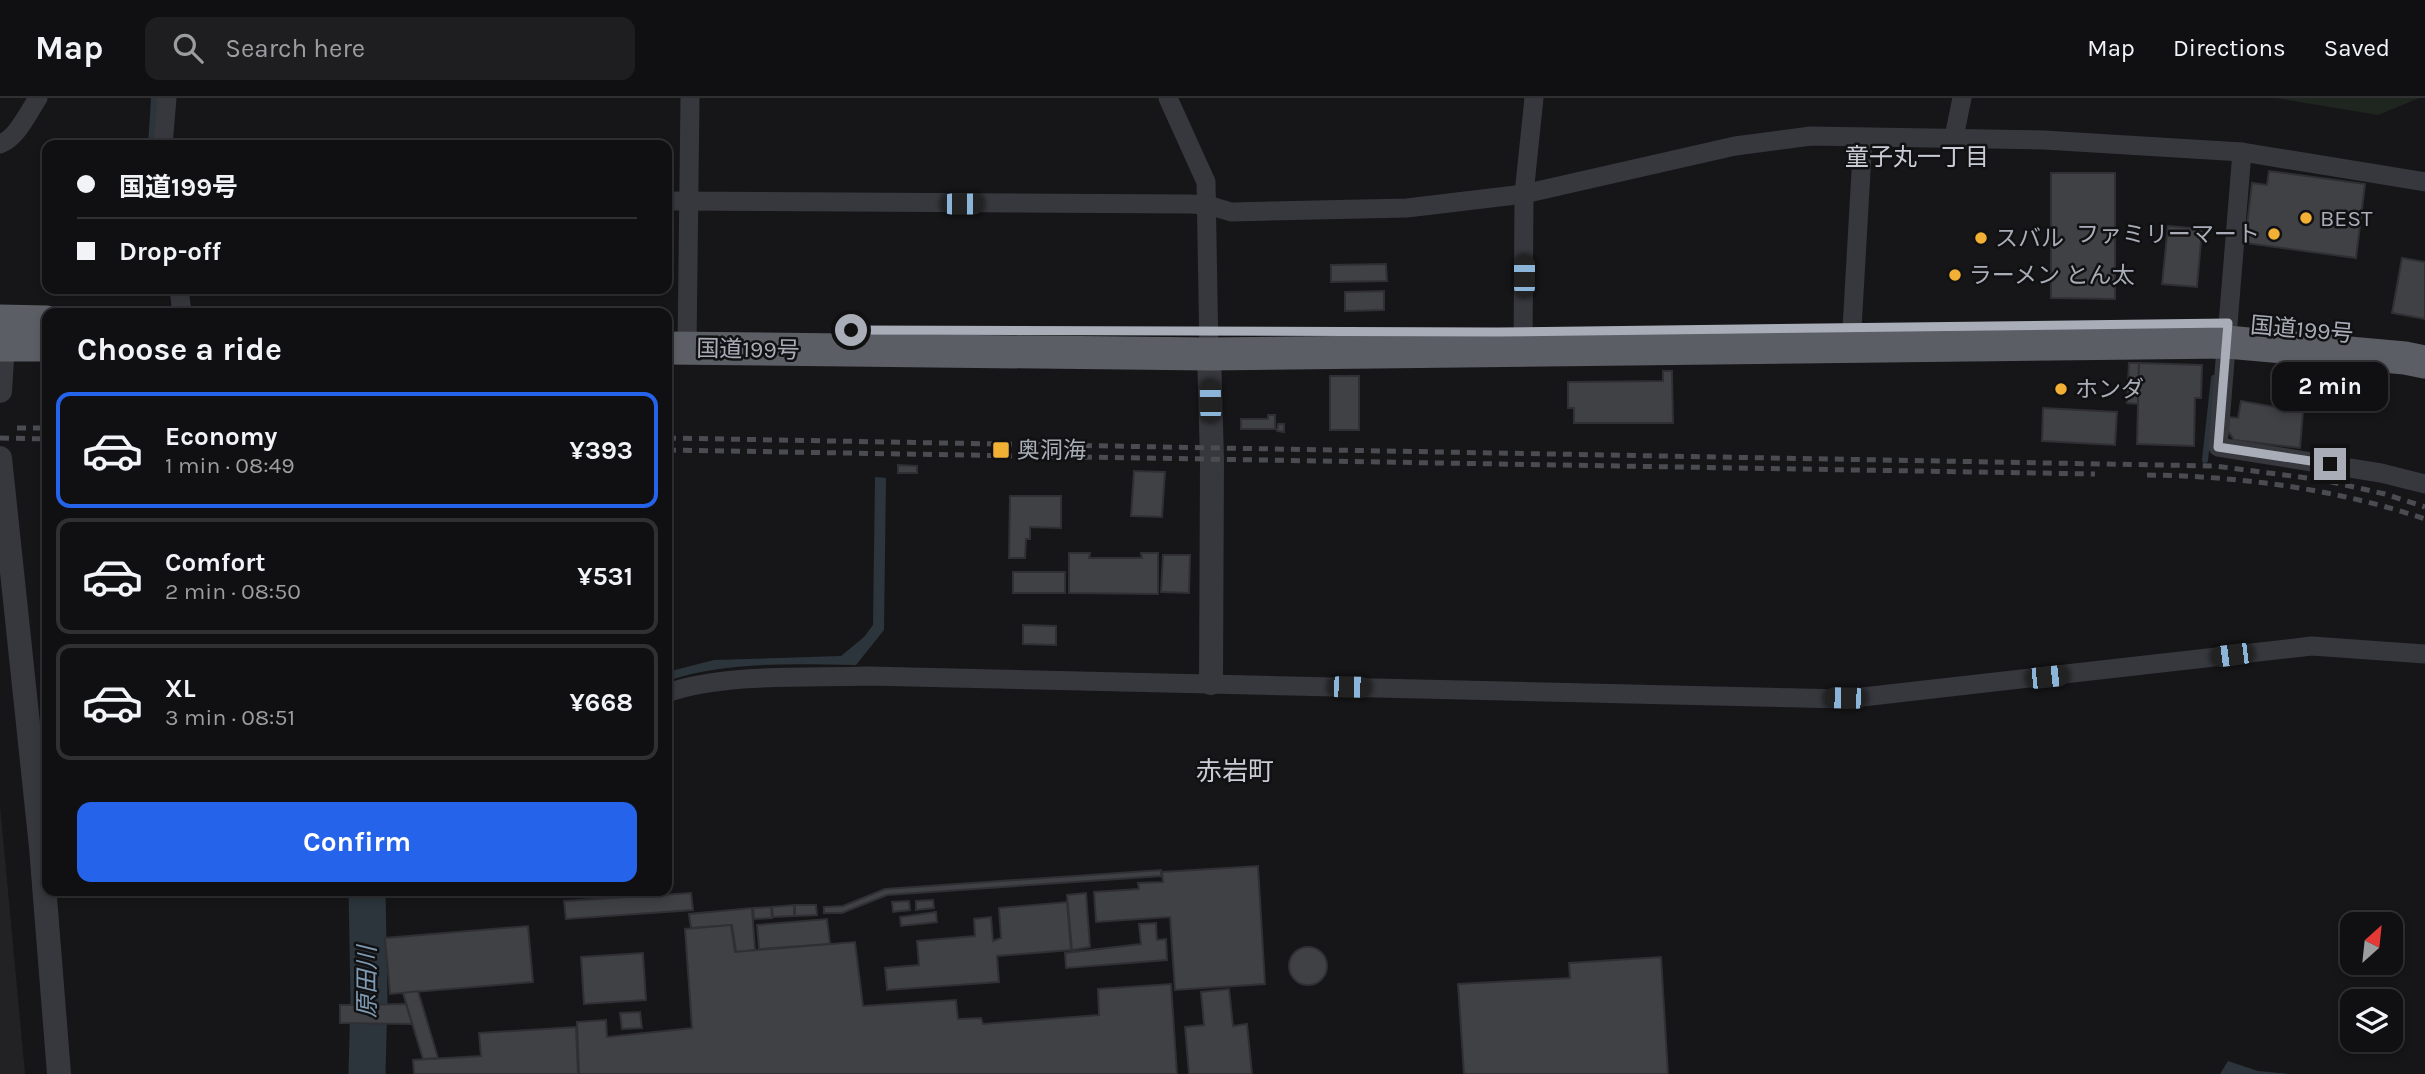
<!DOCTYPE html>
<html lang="en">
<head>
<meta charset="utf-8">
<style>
  :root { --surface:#101012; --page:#1e1e20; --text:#f1f3f6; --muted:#9c9d9f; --line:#303032; --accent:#2563eb }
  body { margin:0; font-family:Karla,"Noto Sans JP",sans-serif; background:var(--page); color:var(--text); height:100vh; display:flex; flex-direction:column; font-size:26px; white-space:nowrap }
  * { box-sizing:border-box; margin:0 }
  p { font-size:23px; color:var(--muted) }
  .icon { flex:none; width:38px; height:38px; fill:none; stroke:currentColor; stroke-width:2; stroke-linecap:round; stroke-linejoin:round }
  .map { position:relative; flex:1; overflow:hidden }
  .side { position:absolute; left:42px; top:210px; width:630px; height:588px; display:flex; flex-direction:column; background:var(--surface); border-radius:14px; box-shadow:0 4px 10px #0003,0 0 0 2px var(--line) }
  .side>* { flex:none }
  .banner { position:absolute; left:42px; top:42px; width:630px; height:154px; border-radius:14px; box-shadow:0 4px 10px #0003,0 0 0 2px var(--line); display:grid; align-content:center; height:154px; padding:0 35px; background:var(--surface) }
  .needle { width:46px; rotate:27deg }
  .buttons { position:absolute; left:2340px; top:814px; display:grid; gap:14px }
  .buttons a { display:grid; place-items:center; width:63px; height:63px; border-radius:14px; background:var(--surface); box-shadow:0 4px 10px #0003,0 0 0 2px var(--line); font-size:35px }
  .end { position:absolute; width:32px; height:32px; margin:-16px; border:9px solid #a8adb8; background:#111; box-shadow:0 0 0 4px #111 }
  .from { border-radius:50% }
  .bubble { position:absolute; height:49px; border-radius:14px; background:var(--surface); box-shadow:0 4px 10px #0003,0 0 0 2px var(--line); font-size:23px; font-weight:700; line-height:49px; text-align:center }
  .car { position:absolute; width:21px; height:42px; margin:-21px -10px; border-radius:9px; box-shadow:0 0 5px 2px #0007; background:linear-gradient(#222 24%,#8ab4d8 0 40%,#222 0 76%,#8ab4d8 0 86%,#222 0) }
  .banner b { display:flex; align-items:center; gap:24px; height:66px; font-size:26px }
  .banner b+b { border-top:2px solid var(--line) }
  .banner i { width:18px; height:18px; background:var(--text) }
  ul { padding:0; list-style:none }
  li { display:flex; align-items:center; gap:21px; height:116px; margin:0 14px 10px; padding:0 21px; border:4px solid var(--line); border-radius:14px }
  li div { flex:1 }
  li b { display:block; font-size:26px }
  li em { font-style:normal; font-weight:700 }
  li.on { border-color:var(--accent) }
  li>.icon { width:63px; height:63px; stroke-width:1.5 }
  h2 { padding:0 35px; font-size:32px; line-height:84px }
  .cta { display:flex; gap:14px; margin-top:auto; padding:14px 35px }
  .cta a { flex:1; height:80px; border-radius:14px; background:var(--accent); color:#fff; font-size:28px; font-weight:700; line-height:80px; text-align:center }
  header { display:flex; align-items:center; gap:42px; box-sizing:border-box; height:98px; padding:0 35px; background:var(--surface); border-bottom:2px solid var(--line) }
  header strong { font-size:33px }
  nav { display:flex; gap:38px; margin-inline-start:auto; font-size:24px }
  .search { width:490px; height:63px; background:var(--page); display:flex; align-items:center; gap:18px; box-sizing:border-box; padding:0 24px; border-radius:14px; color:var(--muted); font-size:26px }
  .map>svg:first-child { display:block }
</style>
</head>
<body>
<header>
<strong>Map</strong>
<div class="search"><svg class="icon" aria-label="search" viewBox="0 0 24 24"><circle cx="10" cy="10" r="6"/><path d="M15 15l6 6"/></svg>Search here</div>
<nav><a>Map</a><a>Directions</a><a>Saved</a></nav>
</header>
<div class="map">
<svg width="2425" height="976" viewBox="0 0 2425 976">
  <rect width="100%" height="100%" fill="#161618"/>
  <path fill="#222225" d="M 0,707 L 25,976 L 0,976 Z"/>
  <path fill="#1e261f" d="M 2276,0 L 2419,0 L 2378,17 Z"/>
  <g fill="#2c353c">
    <path d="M 151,0 L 162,0 L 159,47 L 148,47 Z"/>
    <path d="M 875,379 L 886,380 L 884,532 L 856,567 C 794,566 726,563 667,583 L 667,574 L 714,562 L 841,558 L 864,539 L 873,527 Z"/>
    <path d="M 353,793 L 378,793 L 379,906 L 353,906 Z"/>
    <path d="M 354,926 L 379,927 L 379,976 L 354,976 Z"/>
    <path d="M 2228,963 L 2258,973 L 2290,976 L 2220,976 Z"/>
  </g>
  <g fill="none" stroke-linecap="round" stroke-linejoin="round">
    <path stroke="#2c353c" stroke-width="6" d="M 2205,362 L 2214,280"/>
    <path stroke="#2c353c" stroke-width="37" d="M 367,976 L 369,900 L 367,793"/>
  </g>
  <g fill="#404145" stroke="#303034" stroke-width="2">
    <path d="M 2269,73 L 2365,86 L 2356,160 L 2245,145 L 2252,85 L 2267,87 Z"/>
    <path d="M 2051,75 L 2115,75 L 2115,201 L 2051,200 Z"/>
    <path d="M 2168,128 L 2202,131 L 2197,189 L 2162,186 Z"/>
    <path d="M 2402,160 L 2425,164 L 2425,221 L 2392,215 Z"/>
    <path d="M 1386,166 L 1387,183 L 1331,184 L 1331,167 Z"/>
    <path d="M 1384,193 L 1384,212 L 1345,213 L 1345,194 Z"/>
    <path d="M 2129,265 L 2139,265 L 2138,306 L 2127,305 Z"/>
    <path d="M 2139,265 L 2202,267 L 2201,300 L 2195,300 L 2194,348 L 2137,346 Z"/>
    <path d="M 1663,273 L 1672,273 L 1673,325 L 1574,325 L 1574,310 L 1568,310 L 1568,284 L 1663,283 Z"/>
    <rect x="1330" y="278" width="29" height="54"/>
    <path d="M 2241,303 L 2303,314 L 2300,350 L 2234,342 L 2228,333 L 2229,319 L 2238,320 Z"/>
    <path d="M 2043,310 L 2117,314 L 2115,347 L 2042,343 Z"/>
    <path d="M 1268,317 L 1275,317 L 1275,331 L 1241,331 L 1241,321 L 1268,321 Z"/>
    <path d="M 1278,326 L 1284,326 L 1284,334 L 1277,333 Z"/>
    <path d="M 898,367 L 917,368 L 917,375 L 898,375 Z"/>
    <path d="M 1134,373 L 1165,374 L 1162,419 L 1131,418 Z"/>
    <path d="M 1010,398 L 1061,398 L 1061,430 L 1030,429 L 1030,441 L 1026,441 L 1025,460 L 1009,460 Z"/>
    <path d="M 1069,455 L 1090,455 L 1089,460 L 1142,460 L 1141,455 L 1158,455 L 1158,496 L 1069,495 Z"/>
    <path d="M 1163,457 L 1190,457 L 1189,495 L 1161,494 Z"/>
    <rect x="1013" y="474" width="52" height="21"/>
    <path d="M 1023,527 L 1056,528 L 1056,547 L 1023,546 Z"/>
    <path d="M 1258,768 L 1265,886 L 1175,892 L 1170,819 L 1096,824 L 1094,794 L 1139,791 L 1138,785 L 1163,784 L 1162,774 Z"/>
    <path d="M 1161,772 L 1161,778 L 887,797 L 842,815 L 824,815 L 824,809 L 843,808 L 885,791 Z"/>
    <path d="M 691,795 L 693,812 L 566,821 L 564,803 Z"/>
    <path d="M 1086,795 L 1090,849 L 1072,852 L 1067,797 Z"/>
    <path d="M 933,802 L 934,810 L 916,812 L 916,803 Z"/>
    <path d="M 909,803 L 910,812 L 893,814 L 892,804 Z"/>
    <path d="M 1067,804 L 1071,852 L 997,858 L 999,884 L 887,892 L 885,870 L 919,867 L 917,843 L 975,838 L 974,821 L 991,819 L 993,843 L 1001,840 L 999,810 Z"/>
    <path d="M 794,807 L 794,818 L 773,819 L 772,809 Z"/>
    <path d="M 795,807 L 816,807 L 817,817 L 795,818 Z"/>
    <path d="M 771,809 L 772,820 L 754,821 L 753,810 Z"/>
    <path d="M 752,810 L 755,852 L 736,854 L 732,827 L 691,830 L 689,816 Z"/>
    <path d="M 936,814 L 937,824 L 901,828 L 900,819 Z"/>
    <path d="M 827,821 L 830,846 L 759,851 L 757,827 Z"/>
    <path d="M 1156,825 L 1157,842 L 1166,841 L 1167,862 L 1066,870 L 1065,855 L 1141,846 L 1139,826 Z"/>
    <path d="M 731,827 L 735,854 L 855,844 L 863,908 L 956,902 L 958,921 L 981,920 L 983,926 L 1099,917 L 1098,891 L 1171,886 L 1177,976 L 579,976 L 577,924 L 606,922 L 607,939 L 692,930 L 685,831 Z"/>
    <path d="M 528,828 L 533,884 L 390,896 L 385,840 Z"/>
    <circle cx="1308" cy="868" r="19"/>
    <path d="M 643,855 L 646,902 L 584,906 L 581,859 Z"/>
    <path d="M 1661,859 L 1668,976 L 1464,976 L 1458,886 L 1570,880 L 1569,865 Z"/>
    <path d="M 1229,891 L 1233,928 L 1247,926 L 1252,976 L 1189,976 L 1185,929 L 1204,927 L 1201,894 Z"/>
    <path d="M 418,893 L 438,960 L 423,961 L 403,895 Z"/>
    <path d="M 406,906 L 412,926 L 340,925 L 340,907 Z"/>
    <path d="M 640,914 L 642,930 L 622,931 L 620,915 Z"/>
    <path d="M 576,929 L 578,976 L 414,976 L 413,962 L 481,958 L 479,935 Z"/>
  </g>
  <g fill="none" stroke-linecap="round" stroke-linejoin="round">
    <g stroke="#37383d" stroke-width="19">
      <path d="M 1168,0 L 1206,84 L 1209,256"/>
      <path d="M 1954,39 L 1962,0"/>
      <path d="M 0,46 C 17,40 28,15 38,0"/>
      <path d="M 163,47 L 167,0"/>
      <path d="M 2242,54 L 2218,349 L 2381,375 L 2425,386"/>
      <path d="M 667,103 L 1190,106 L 1208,107 L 1231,114 L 1407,110 L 1524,96 L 1735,48 L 1811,38 L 2044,42 L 2242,54 L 2425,84"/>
      <path d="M 179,191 L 182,215"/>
      <path d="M 1851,248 L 1863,39"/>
      <path d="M 687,250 L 690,0"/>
      <path d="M 1523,254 L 1524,96 L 1534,0"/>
      <path d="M 667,595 C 725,575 806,580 868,578 L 1845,601 L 2312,548 L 2425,556"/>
    </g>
    <g stroke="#37383d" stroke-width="24">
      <path d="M 1209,256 L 1212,362 L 1211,585"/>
      <path d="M 0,293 L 4,230"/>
      <path d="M 0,360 L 41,749 L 59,976"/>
    </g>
    <g stroke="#5b5e65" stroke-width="33">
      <path d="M 0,223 L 47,224"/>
      <path d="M 0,247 L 47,247"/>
      <path d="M 667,250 L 1209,256 L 2227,244 L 2405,260 L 2425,264"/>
    </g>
    <g stroke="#4a4c52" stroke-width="5" stroke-dasharray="9 7" stroke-linecap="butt">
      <path d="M 17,330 L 47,330"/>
      <path d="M 0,340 L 47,341"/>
      <path d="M 667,340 L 2215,368 L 2323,382 L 2385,396 L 2425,409"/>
      <path d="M 667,352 L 2095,376"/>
      <path d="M 2147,377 C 2239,378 2337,391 2425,421"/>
    </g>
  </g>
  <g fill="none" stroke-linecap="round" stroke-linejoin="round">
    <path stroke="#a8adb8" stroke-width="9" d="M 851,232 L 1497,234 L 2228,225 L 2218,349 L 2330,366"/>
  </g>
  <g fill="#f2b134" stroke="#111113" stroke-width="2.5">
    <circle cx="2306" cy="120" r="7"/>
    <circle cx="2274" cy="136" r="7"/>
    <circle cx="1981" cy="140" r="7"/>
    <circle cx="1955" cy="177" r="7"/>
    <circle cx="2061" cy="291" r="7"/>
    <rect x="992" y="343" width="18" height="18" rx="3.5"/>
  </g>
  <g text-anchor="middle" stroke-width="5" stroke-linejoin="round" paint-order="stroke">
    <g font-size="23" fill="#a8adb8" stroke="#111113" text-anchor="start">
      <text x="2320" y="128">BEST</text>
      <text x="2260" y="144" text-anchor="end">ファミリーマート</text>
      <text x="1995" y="148">スバル</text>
      <text x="1969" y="185">ラーメン とん太</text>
      <text x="2075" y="299">ホンダ</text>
      <text x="1017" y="360">奥洞海</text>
    </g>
    <g font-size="23" fill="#a8adb8" stroke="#111113">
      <text transform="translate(2302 231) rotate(5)" y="8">国道199号</text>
      <text transform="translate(748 251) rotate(1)" y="8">国道199号</text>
    </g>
    <g font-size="24" fill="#c9ccd4" stroke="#111113">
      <text x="1917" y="67">童子丸一丁目</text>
    </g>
    <g font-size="24" font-style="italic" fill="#7f9bb3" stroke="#111113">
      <text transform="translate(367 884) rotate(-90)" y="8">原田川</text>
    </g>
    <g font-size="26" fill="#c9ccd4" stroke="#111113">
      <text x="1235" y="682">赤岩町</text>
    </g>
  </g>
</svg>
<div class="buttons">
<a><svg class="needle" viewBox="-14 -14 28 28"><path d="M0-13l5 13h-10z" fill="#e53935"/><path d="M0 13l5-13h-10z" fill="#9c9d9f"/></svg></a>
<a><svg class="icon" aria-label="layers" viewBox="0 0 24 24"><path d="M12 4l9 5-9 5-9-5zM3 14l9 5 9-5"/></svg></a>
</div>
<i class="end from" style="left:851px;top:232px"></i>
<i class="end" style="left:2330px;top:366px"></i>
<div class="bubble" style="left:2272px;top:264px;width:116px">2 min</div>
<i class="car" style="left:962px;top:106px;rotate:90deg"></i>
<i class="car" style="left:1524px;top:178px;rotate:0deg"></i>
<i class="car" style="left:1210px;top:303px;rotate:359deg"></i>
<i class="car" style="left:2232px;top:557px;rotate:263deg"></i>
<i class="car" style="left:2047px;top:579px;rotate:84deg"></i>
<i class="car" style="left:1349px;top:589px;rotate:91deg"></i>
<i class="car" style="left:1845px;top:600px;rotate:271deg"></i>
<div class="banner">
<b><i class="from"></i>国道199号</b>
<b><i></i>Drop-off</b>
</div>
<section class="side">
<h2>Choose a ride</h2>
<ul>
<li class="on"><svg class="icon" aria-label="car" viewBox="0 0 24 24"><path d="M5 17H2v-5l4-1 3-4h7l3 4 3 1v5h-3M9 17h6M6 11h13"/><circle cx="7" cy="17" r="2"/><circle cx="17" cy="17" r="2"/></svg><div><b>Economy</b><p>1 min · 08:49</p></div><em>¥393</em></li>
<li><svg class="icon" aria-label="car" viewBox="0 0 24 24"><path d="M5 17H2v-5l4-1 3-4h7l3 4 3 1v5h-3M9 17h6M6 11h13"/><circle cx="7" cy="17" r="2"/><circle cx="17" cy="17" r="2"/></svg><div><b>Comfort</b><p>2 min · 08:50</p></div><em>¥531</em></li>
<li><svg class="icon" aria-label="car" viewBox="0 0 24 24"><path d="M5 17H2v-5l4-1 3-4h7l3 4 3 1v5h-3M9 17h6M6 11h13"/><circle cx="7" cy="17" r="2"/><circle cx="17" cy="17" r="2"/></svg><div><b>XL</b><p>3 min · 08:51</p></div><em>¥668</em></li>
</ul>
<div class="cta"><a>Confirm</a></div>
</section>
</div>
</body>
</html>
